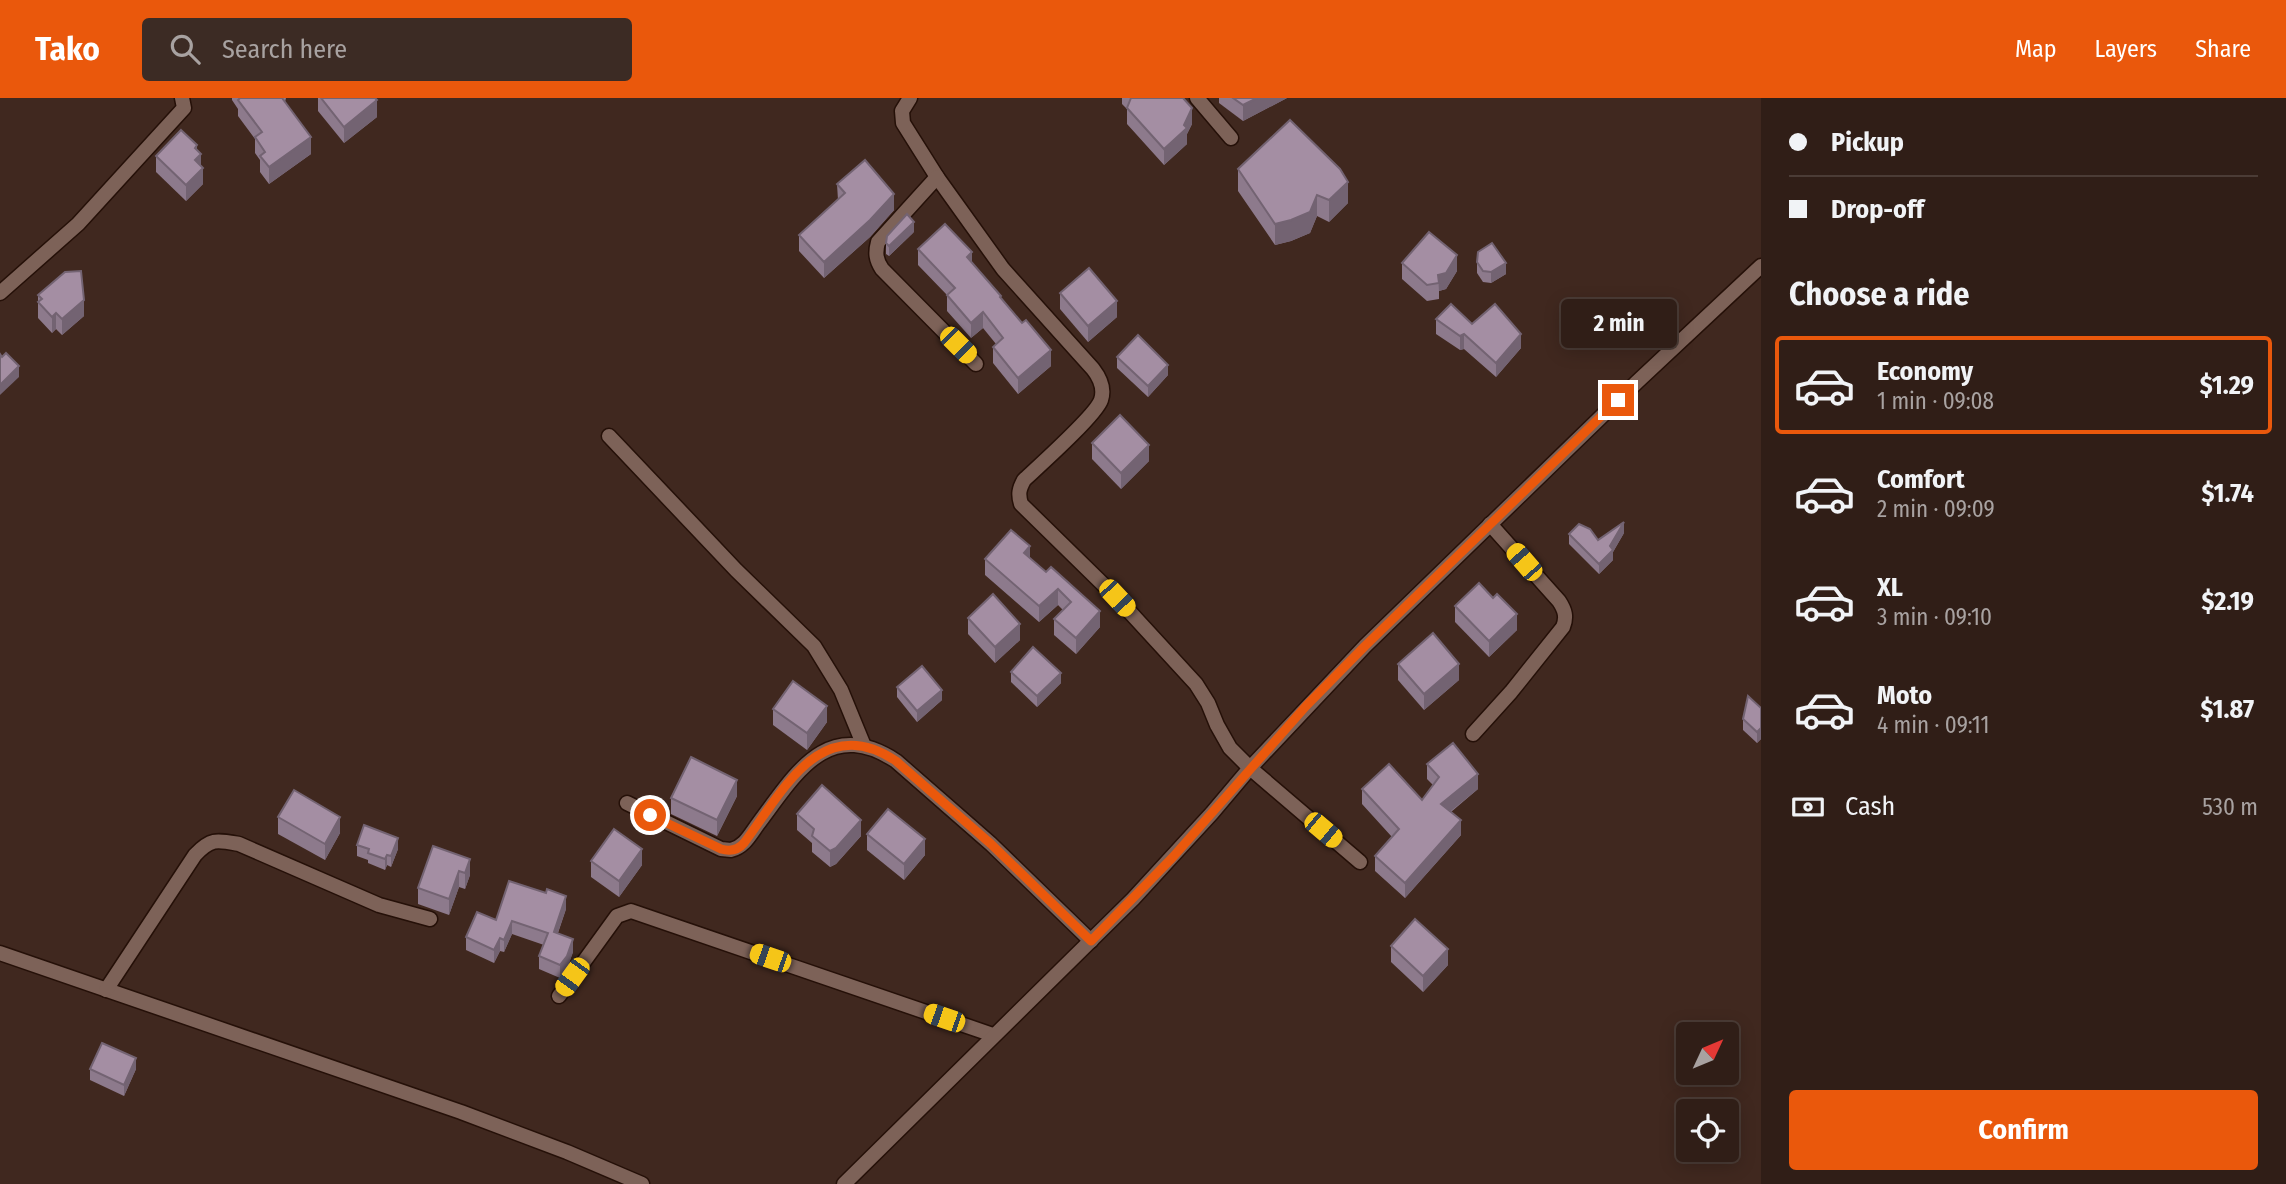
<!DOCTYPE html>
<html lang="en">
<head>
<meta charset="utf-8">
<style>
  :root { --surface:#301e17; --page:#3c2b24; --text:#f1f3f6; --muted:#a8a2a1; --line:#4b3c36; --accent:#ea580c }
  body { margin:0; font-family:"Fira Sans Condensed",sans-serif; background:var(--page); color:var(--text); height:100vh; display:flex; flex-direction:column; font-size:26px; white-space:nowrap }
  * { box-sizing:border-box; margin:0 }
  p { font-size:23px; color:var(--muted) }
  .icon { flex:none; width:38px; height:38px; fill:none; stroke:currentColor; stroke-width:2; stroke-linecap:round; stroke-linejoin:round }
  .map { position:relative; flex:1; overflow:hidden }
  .drawer { display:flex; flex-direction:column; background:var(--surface); width:525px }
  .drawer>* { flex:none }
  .guide { display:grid; align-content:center; height:154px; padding:0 28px; background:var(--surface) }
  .needle { width:46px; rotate:46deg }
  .buttons { position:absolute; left:1676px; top:924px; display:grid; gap:14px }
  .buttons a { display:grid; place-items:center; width:63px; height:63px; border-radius:7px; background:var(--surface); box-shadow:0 4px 18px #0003,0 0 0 2px var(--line); font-size:35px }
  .end { position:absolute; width:32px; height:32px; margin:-16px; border:9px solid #ea580c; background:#fff; box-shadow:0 0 0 4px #fff }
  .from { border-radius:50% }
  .bubble { position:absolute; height:49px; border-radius:7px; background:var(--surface); box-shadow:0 4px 18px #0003,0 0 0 2px var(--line); font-size:23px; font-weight:700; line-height:49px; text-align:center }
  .car { position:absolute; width:21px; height:42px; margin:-21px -10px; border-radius:9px; box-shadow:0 0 5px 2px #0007; background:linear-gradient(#f5c518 24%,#345 0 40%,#f5c518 0 76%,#345 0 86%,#f5c518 0) }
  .guide b { display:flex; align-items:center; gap:24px; height:66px; font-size:26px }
  .guide b+b { border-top:2px solid var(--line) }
  .guide i { width:18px; height:18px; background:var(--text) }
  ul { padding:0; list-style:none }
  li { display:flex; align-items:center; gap:21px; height:98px; margin:0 14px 10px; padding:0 14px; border:4px solid transparent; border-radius:7px }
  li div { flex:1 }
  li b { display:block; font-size:26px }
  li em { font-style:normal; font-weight:700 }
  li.selected { border-color:var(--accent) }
  li>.icon { width:63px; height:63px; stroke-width:1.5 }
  h2 { padding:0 28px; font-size:32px; line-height:84px }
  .pay { display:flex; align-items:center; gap:18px; height:77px; padding:0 28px; font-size:26px }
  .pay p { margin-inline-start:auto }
  .button { display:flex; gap:14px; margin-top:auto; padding:14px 28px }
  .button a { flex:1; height:80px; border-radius:7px; background:var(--accent); color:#fff; font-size:28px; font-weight:700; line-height:80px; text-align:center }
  header { display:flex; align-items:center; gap:42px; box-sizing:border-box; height:98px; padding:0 35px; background:var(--accent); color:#fff }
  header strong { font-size:33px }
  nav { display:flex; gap:38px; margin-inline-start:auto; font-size:24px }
  .search { width:490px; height:63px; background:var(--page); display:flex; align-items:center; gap:18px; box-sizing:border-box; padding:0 24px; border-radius:7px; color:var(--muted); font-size:26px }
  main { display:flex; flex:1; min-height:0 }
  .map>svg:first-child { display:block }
</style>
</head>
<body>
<header>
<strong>Tako</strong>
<div class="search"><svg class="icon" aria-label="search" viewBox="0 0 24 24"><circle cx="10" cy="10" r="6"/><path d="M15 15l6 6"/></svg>Search here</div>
<nav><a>Map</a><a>Layers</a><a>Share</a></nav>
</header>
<main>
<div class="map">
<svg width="1761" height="1086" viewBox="0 0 1761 1086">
  <rect width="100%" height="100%" fill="#40281f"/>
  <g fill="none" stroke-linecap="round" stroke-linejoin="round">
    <g stroke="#251008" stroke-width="17">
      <g id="street">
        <path d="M 910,0 L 902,13 L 903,25 L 937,79 L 1003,171 L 1093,271 C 1100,280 1105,290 1101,302 C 1096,317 1039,368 1024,382 C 1019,391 1018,396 1021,406 L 1117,500 L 1196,586 L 1208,605 L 1217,627 L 1230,650 L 1250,670 L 1360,764"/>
        <path d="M 1197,0 L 1231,40"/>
        <path d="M 937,79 L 878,144 C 875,155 876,162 882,171 L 976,266"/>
        <path d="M 0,195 L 78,126 L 184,10 L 182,0"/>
        <path d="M 609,338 L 736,472 L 814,548 L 841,592 L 864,648"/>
        <path d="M 1473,636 L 1511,594 L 1563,529 C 1567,519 1565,512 1559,503 L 1490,426"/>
        <path d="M 627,705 L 721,751 L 731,752 C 744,749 750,737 758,726 C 795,677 827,618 896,663 L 991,746 L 1091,843"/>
        <path d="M 0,855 L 461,1014 L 567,1054 L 642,1086"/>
        <path d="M 106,892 L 195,757 C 211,740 217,742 239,746 L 379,807 L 430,821"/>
        <path d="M 559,898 L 617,818 L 631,813 L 993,937"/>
        <path d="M 844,1086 L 1133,801 L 1212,715 L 1250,670 L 1365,548 L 1637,284 L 1761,168"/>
      </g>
    </g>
    <use href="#street" stroke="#7d6258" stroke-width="14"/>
  </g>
  <g fill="#8d7a8c">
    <path d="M 232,0 L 286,0 L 285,4 L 311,56 L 269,86 L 260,74 L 260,62 L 255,55 L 255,41 L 238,18 L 238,11 L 232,2 Z"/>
    <path d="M 318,0 L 375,0 L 377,19 L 344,45 L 318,13 Z"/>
    <path d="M 1122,0 L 1183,0 L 1192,26 L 1187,36 L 1187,46 L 1164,67 L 1127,26 L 1127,11 L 1122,6 Z"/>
    <path d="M 1219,0 L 1287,0 L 1243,23 L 1219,5 Z"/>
    <path d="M 197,52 L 201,68 L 203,86 L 186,103 L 156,74 L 156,58 Z"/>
    <path d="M 1238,71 L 1348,105 L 1329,124 L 1317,118 L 1310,135 L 1291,143 L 1275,147 L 1238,93 Z"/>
    <path d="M 837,86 L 894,112 L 870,139 L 824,180 L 799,153 L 799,137 L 838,102 Z"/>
    <path d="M 914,134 L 889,158 L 886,156 L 886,145 Z"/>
    <path d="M 918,151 L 972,164 L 1001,201 L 1051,268 L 1018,296 L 993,265 L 993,249 L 996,246 L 983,230 L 971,240 L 947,213 L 947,197 L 918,167 Z"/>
    <path d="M 1477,164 L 1506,176 L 1491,185 L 1483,184 L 1477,175 Z"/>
    <path d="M 1402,165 L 1457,173 L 1446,191 L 1439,193 L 1439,201 L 1427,203 L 1402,181 Z"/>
    <path d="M 1060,195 L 1117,219 L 1088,244 L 1060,211 Z"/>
    <path d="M 38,197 L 84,218 L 62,237 L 56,231 L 52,235 L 38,220 Z"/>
    <path d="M 1436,221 L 1472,226 L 1521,250 L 1496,279 L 1464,251 L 1460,252 L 1436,236 Z"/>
    <path d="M 1117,259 L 1168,277 L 1148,299 L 1117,270 Z"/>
    <path d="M 1092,345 L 1149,363 L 1121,391 L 1092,361 Z"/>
    <path d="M 1624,435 L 1613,454 L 1613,462 L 1599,476 L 1569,446 L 1569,436 L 1598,442 Z"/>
    <path d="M 1030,460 L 1100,529 L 1076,556 L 1054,537 L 1054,521 L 1063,512 L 1058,507 L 1039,524 L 985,477 L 985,461 Z"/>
    <path d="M 1455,508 L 1517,532 L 1489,559 L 1455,524 Z"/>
    <path d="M 968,520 L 1020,542 L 995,565 L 968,536 Z"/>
    <path d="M 1398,566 L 1459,582 L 1424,612 L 1398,582 Z"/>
    <path d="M 1011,574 L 1061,585 L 1037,609 L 1011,584 Z"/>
    <path d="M 897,589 L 942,602 L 917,624 L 897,599 Z"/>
    <path d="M 1761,610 L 1761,641 L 1757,645 L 1743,632 L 1743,621 Z"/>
    <path d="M 773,611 L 827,624 L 807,652 L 773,627 Z"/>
    <path d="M 1427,666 L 1478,691 L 1451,714 L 1461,737 L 1405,800 L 1375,773 L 1375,758 L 1392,739 L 1362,706 L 1362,691 L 1422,702 L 1433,687 L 1427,681 Z"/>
    <path d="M 737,698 L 717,738 L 671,716 L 671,700 Z"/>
    <path d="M 797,716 L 861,738 L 836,766 L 830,769 L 812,754 L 812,745 L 797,732 Z"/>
    <path d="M 278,719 L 340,735 L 325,762 L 278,736 Z"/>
    <path d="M 867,736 L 925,757 L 904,782 L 867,752 Z"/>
    <path d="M 357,747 L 398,751 L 391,769 L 387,767 L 385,772 L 368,765 L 368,762 L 357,758 Z"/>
    <path d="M 433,748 L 470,777 L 465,791 L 459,789 L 449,817 L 418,806 L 418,790 Z"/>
    <path d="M 591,763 L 642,767 L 619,799 L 591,779 Z"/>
    <path d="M 566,811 L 558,835 L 573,854 L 567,871 L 560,880 L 539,871 L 539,858 L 544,847 L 512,836 L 504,854 L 500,853 L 494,865 L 466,852 L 466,839 L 496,822 Z"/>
    <path d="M 1391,848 L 1448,867 L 1423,894 L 1391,864 Z"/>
    <path d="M 90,971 L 136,971 L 124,998 L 90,982 Z"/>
  </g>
  <g fill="#736372">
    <path d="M 1257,0 L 1287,0 L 1243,23 L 1243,7 Z"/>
    <path d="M 377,2 L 377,19 L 344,45 L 344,29 Z"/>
    <path d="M 1192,10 L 1192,26 L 1187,36 L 1187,46 L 1164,67 L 1164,51 L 1184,27 Z"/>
    <path d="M 311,39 L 311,56 L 269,86 L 269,69 Z"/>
    <path d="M 197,47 L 197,60 L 201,56 L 201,72 L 203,70 L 203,86 L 186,103 L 186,87 L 195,50 Z"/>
    <path d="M 1348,84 L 1348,105 L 1329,124 L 1329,102 Z"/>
    <path d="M 894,96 L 894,112 L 870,139 L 824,180 L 824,164 Z"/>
    <path d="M 1317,97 L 1317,118 L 1310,135 L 1291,143 L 1275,147 L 1275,126 Z"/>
    <path d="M 914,124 L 914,134 L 889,158 L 889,148 Z"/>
    <path d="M 972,154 L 972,170 L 967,159 Z"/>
    <path d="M 1457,157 L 1457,173 L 1446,191 L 1439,193 L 1438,177 Z"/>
    <path d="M 1506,165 L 1506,176 L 1491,185 L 1491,174 Z"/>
    <path d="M 84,202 L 84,218 L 62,237 L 62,221 Z"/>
    <path d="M 1117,203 L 1117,219 L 1088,244 L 1088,228 Z"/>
    <path d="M 983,214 L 983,230 L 971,240 L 971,225 Z"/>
    <path d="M 56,215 L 56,231 L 52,235 L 52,219 Z"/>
    <path d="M 1464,236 L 1464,251 L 1460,252 L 1460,238 Z"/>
    <path d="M 1521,236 L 1521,250 L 1496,279 L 1496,265 Z"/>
    <path d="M 1051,252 L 1051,268 L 1018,296 L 1018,280 Z"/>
    <path d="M 1168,267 L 1168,277 L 1148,299 L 1148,288 Z"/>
    <path d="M 19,268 L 19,279 L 0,297 L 0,287 Z"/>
    <path d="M 1149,347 L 1149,363 L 1121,391 L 1121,375 Z"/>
    <path d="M 1624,424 L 1624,435 L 1613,454 L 1613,462 L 1599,476 L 1599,466 L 1610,448 Z"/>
    <path d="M 1030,448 L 1030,464 L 1024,455 Z"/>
    <path d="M 1058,491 L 1058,507 L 1039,524 L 1039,508 Z"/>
    <path d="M 1100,513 L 1100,529 L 1076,556 L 1076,540 Z"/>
    <path d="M 1517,516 L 1517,532 L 1489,559 L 1489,543 Z"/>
    <path d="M 1020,526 L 1020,542 L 995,565 L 995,549 Z"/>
    <path d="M 1459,566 L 1459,582 L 1424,612 L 1424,596 Z"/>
    <path d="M 1061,575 L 1061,585 L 1037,609 L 1037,598 Z"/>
    <path d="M 942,592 L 942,602 L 917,624 L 917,613 Z"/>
    <path d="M 827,608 L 827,624 L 807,652 L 807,635 Z"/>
    <path d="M 1761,630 L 1761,641 L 1757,645 L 1757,634 Z"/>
    <path d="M 1478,676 L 1478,691 L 1441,721 L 1441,706 Z"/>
    <path d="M 737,682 L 737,698 L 717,738 L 717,722 Z"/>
    <path d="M 340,719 L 340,735 L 325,762 L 325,746 Z"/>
    <path d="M 861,722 L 861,738 L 836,766 L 830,769 L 830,753 Z"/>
    <path d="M 1461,722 L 1461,737 L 1405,800 L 1405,785 Z"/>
    <path d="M 398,740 L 398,751 L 391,769 L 391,758 Z"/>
    <path d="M 925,741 L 925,757 L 904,782 L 904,766 Z"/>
    <path d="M 642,751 L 642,767 L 619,799 L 619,783 Z"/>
    <path d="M 387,757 L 387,767 L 385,772 L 385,761 Z"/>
    <path d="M 470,761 L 470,777 L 465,791 L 465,775 Z"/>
    <path d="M 459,773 L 459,789 L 449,817 L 449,801 Z"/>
    <path d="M 566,798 L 566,811 L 554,846 L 554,834 Z"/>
    <path d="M 512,823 L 512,836 L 504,854 L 504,842 Z"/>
    <path d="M 500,840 L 500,853 L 494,865 L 494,852 Z"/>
    <path d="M 573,841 L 573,854 L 567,871 L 560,880 L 560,867 Z"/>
    <path d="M 1448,851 L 1448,867 L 1423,894 L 1423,878 Z"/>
    <path d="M 136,960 L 136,971 L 124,998 L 124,987 Z"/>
  </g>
  <g fill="#a48ea3" stroke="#736372" stroke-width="2">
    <path d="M 240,0 L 282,0 L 311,39 L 269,69 L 260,58 L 265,54 L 255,39 L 262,34 L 238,2 Z"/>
    <path d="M 321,0 L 375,0 L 377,2 L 344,29 Z"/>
    <path d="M 1131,0 L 1183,0 L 1192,10 L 1184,27 L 1187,30 L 1164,51 L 1127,10 Z"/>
    <path d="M 1233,0 L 1257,0 L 1243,7 Z"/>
    <path d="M 1290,22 L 1340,71 L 1348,84 L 1329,102 L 1317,97 L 1310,114 L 1291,122 L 1275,126 L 1238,71 Z"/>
    <path d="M 181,32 L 197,47 L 195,50 L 201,56 L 195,62 L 203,70 L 186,87 L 156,58 Z"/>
    <path d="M 865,62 L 894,96 L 870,122 L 824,164 L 799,137 L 845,95 L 837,86 Z"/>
    <path d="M 907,116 L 914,124 L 889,148 L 886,145 L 887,138 Z"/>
    <path d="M 945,126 L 972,154 L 967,159 L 1001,198 L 1000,199 L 1022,225 L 1026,222 L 1051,252 L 1018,280 L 993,249 L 1003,240 L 983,214 L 971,225 L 947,197 L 955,190 L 918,151 Z"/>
    <path d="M 1429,134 L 1457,157 L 1446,175 L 1438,177 L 1439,185 L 1427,187 L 1402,165 Z"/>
    <path d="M 1492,145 L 1506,165 L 1491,174 L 1483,173 L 1477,164 L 1478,154 Z"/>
    <path d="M 1089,170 L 1117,203 L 1088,228 L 1060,195 Z"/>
    <path d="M 81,173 L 84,202 L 62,221 L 56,215 L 52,219 L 38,204 L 42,201 L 38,197 L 65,174 Z"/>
    <path d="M 1451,206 L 1472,226 L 1495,206 L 1521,236 L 1496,265 L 1464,236 L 1460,238 L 1436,221 Z"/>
    <path d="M 1138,237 L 1168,267 L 1148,288 L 1117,259 Z"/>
    <path d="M 6,255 L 19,268 L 0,287 L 0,256 L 2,259 Z"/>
    <path d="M 1120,317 L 1149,347 L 1121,375 L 1092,345 Z"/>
    <path d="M 1624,424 L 1610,448 L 1613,452 L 1599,466 L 1569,436 L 1579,426 L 1590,431 L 1598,442 Z"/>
    <path d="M 1011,432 L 1030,448 L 1024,455 L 1046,474 L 1051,469 L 1100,513 L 1076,540 L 1054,521 L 1071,504 L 1058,491 L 1039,508 L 985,461 Z"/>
    <path d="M 1479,485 L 1493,500 L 1497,496 L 1517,516 L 1489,543 L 1455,508 Z"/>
    <path d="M 993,496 L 1020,526 L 995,549 L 968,520 Z"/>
    <path d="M 1433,535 L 1459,566 L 1424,596 L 1398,566 Z"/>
    <path d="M 1033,549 L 1061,575 L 1037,598 L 1011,574 Z"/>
    <path d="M 922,568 L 942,592 L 917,613 L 897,589 Z"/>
    <path d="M 793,583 L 827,608 L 807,635 L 773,611 Z"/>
    <path d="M 1748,598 L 1761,610 L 1761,630 L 1757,634 L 1743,621 Z"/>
    <path d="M 1453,645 L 1478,676 L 1441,706 L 1461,722 L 1405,785 L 1375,758 L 1399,731 L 1362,691 L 1389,666 L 1422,702 L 1439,679 L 1427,666 Z"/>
    <path d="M 691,659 L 737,682 L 717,722 L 671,700 Z"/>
    <path d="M 822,687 L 861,722 L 836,750 L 830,753 L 812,738 L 814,731 L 797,716 Z"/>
    <path d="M 294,692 L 340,719 L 325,746 L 278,719 Z"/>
    <path d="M 888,711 L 925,741 L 904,766 L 867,736 Z"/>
    <path d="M 364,727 L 398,740 L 391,758 L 387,757 L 385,761 L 368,755 L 369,751 L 357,747 Z"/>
    <path d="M 614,731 L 642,751 L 619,783 L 591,763 Z"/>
    <path d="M 433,748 L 470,761 L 465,775 L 459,773 L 449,801 L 418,790 Z"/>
    <path d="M 509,783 L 546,795 L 547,791 L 566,798 L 554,834 L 573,841 L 567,858 L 560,867 L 539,858 L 548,835 L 512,823 L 504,842 L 500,840 L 494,852 L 466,839 L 477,814 L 496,822 Z"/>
    <path d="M 1415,821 L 1448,851 L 1423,878 L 1391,848 Z"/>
    <path d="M 102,945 L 136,960 L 124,987 L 90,971 Z"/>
  </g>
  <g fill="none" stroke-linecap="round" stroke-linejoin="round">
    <path stroke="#ea580c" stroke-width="9" d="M 650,717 L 721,751 C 731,754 738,752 744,745 C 783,693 821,613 896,663 L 991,746 L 1091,843 L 1173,759 L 1306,608 L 1365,548 L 1618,302"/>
  </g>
</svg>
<div class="buttons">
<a><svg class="needle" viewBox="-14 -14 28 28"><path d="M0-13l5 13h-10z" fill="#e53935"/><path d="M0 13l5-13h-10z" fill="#a8a2a1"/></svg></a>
<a><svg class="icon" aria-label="locate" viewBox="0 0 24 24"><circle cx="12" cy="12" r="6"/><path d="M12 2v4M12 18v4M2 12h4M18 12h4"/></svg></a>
</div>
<i class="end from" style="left:650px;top:717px"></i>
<i class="end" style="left:1618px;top:302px"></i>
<div class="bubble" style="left:1561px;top:201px;width:116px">2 min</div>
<i class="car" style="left:958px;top:247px;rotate:135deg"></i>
<i class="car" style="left:1524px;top:464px;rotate:319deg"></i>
<i class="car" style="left:1117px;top:500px;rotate:137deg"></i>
<i class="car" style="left:1323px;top:732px;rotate:130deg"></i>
<i class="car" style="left:770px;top:860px;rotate:289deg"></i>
<i class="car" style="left:572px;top:879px;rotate:216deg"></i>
<i class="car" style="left:944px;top:920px;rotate:289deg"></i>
</div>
<section class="drawer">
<div class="guide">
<b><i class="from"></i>Pickup</b>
<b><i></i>Drop-off</b>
</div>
<h2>Choose a ride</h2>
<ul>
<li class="selected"><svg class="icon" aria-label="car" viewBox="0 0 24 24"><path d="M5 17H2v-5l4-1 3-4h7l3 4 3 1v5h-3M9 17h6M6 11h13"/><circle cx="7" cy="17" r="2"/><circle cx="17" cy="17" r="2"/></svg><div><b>Economy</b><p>1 min · 09:08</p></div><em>$1.29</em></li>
<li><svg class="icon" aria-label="car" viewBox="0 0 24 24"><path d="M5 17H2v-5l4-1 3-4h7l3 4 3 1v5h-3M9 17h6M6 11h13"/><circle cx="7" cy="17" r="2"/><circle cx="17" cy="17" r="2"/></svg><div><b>Comfort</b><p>2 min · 09:09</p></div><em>$1.74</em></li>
<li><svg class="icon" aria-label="car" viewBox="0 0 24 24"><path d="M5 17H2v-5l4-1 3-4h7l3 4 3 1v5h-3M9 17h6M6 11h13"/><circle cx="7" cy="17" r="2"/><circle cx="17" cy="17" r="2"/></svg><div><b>XL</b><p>3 min · 09:10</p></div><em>$2.19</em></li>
<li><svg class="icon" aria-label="car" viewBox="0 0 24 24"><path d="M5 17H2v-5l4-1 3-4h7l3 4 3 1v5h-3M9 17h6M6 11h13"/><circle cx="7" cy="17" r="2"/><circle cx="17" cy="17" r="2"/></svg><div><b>Moto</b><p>4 min · 09:11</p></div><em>$1.87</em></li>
</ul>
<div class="pay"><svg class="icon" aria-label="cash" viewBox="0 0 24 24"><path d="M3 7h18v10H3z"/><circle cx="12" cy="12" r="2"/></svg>Cash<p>530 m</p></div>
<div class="button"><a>Confirm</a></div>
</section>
</main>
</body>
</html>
